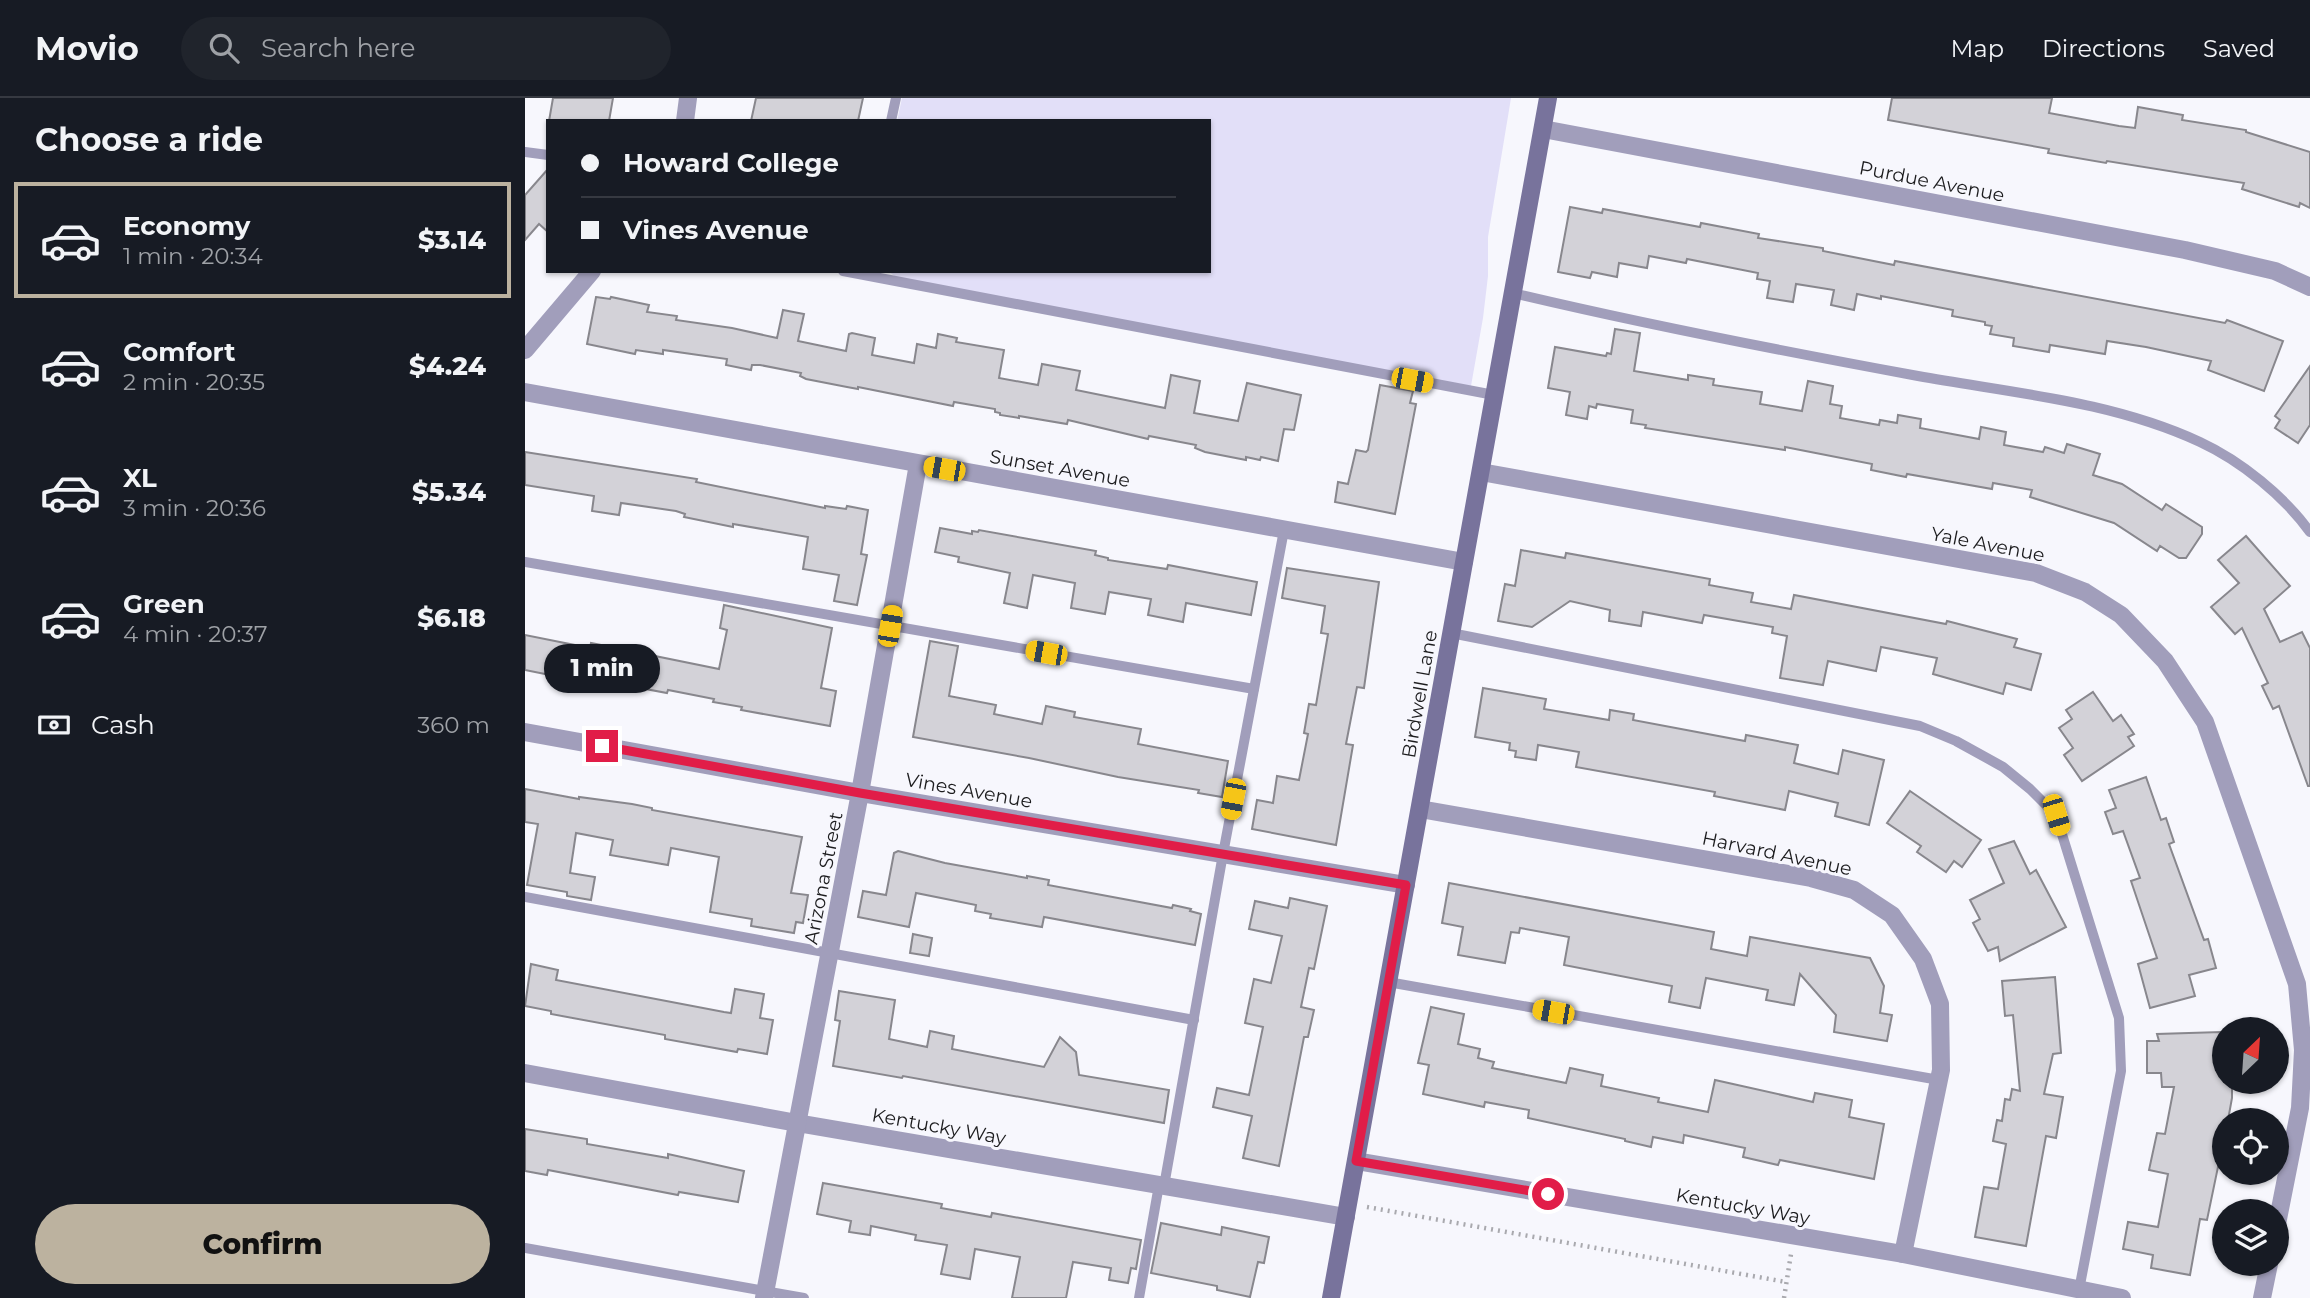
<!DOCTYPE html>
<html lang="en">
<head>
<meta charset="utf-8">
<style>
  :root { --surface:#171b24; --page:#20242c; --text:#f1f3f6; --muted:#9ea1a6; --line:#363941; --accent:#bcb29f }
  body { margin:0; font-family:Montserrat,sans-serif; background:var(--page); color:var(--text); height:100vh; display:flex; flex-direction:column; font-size:26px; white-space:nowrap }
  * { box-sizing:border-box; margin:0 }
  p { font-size:23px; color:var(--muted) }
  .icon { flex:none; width:38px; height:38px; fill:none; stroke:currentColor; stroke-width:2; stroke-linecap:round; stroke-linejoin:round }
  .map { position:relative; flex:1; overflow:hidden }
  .details { display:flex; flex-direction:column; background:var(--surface); width:525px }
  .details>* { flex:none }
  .hud { position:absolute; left:21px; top:21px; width:665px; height:154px; border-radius:0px; box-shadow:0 2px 5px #0004; display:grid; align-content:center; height:154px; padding:0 35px; background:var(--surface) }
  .needle { width:46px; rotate:25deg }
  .tools { position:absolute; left:1687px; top:919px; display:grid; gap:14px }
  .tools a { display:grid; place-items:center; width:77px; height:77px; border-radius:50%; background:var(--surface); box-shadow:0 2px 5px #0004; font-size:35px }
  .end { position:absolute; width:32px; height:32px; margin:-16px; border:9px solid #e11d48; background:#fff; box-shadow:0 0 0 4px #fff }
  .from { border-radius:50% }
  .bubble { position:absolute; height:49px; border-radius:24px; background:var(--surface); box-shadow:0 2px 5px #0004; font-size:23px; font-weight:800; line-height:49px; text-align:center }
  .car { position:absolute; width:21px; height:42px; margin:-21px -10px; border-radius:9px; box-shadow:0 0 5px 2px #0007; background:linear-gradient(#f5c518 24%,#345 0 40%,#f5c518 0 76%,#345 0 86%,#f5c518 0) }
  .hud b { display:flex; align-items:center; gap:24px; height:66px; font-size:26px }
  .hud b+b { border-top:2px solid var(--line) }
  .hud i { width:18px; height:18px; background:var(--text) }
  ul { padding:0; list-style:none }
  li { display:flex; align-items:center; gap:21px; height:116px; margin:0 14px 10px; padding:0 21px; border:4px solid transparent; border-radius:0px }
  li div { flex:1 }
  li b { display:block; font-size:26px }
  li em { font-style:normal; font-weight:800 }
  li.current { border-color:var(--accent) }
  li>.icon { width:63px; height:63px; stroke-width:1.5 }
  h2 { padding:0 35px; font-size:32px; line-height:84px }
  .pay { display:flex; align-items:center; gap:18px; height:77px; padding:0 35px; font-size:26px }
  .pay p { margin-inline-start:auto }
  .action { display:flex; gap:14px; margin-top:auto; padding:14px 35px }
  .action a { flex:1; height:80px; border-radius:42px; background:var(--accent); color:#111; font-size:28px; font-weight:800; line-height:80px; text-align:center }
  header { display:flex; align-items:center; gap:42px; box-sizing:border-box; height:98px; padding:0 35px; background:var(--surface); border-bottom:2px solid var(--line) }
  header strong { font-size:33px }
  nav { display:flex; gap:38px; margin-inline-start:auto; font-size:24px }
  .search { width:490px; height:63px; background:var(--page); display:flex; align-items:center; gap:18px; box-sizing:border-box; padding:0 24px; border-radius:38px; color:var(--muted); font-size:26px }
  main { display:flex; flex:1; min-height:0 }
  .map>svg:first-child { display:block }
</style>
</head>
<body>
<header>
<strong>Movio</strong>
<div class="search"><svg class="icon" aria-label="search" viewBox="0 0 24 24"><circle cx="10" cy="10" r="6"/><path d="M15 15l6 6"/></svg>Search here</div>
<nav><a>Map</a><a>Directions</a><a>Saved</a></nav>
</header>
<main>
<section class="details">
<h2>Choose a ride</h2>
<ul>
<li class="current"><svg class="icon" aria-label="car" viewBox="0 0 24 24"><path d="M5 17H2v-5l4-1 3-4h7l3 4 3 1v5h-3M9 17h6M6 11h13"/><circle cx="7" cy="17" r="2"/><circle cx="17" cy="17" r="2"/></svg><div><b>Economy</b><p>1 min · 20:34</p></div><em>$3.14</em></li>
<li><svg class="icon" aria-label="car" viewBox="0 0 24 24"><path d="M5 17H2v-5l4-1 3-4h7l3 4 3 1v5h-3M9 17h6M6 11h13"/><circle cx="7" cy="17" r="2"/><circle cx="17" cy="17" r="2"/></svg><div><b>Comfort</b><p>2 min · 20:35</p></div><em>$4.24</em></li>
<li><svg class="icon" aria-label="car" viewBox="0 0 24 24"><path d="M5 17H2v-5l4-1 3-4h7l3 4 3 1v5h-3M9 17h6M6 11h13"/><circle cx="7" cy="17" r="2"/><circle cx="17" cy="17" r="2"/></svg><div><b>XL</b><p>3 min · 20:36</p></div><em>$5.34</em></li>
<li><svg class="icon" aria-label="car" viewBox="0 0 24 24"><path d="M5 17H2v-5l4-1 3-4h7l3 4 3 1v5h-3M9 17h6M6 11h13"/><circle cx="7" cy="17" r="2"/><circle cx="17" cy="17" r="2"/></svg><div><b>Green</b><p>4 min · 20:37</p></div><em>$6.18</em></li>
</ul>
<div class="pay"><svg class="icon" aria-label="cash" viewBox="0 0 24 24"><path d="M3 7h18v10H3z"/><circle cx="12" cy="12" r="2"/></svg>Cash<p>360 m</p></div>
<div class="action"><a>Confirm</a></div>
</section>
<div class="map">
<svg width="1785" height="1200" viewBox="0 0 1785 1200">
  <rect width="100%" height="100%" fill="#f7f7fd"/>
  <path fill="#e2dff8" d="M 377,0 L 986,0 L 963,139 L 963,178 L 958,220 L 946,288 L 372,180 L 363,173 L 684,173 L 684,23 L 372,23 Z"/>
  <g fill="#d3d2d8" stroke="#88878d" stroke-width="2">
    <path d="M 28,0 L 88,0 L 84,23 L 24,23 Z"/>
    <path d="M 231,0 L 338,0 L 333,23 L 226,23 Z"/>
    <path d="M 1367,0 L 1527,0 L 1524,15 L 1594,28 L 1610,30 L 1613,9 L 1658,17 L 1657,22 L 1721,32 L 1721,34 L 1785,54 L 1785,110 L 1775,105 L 1774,109 L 1717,91 L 1719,85 L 1582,63 L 1581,65 L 1523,55 L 1524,51 L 1363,22 Z"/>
    <path d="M 23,71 L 23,134 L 14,126 L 0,142 L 0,97 Z"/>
    <path d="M 1045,109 L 1077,115 L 1078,111 L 1175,129 L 1176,125 L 1234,136 L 1233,140 L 1298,150 L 1298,153 L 1369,167 L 1370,163 L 1700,225 L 1702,222 L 1758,243 L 1739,293 L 1683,272 L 1686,263 L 1621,249 L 1582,243 L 1580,256 L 1525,247 L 1524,254 L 1488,248 L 1489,240 L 1465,236 L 1467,228 L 1460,227 L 1460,224 L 1427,218 L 1428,212 L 1356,198 L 1356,201 L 1332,196 L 1329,212 L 1306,207 L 1309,192 L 1271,186 L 1268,204 L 1242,200 L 1245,183 L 1232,181 L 1233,175 L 1162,161 L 1161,165 L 1124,158 L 1122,170 L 1094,165 L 1092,179 L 1067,174 L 1065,180 L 1033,174 Z"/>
    <path d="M 71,199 L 85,201 L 86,199 L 124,207 L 122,214 L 152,218 L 151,222 L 207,230 L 252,240 L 258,212 L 279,216 L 273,243 L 321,253 L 324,236 L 327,235 L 350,240 L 347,257 L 389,265 L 392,246 L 411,250 L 413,236 L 432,240 L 431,244 L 479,252 L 474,280 L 513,287 L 517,266 L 555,273 L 551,292 L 640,310 L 646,277 L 675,283 L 669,315 L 713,323 L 722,285 L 776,297 L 769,332 L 759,331 L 753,363 L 736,359 L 735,362 L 721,359 L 721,362 L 680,354 L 670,350 L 671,347 L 624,338 L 623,341 L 543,322 L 542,326 L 494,318 L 494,320 L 475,317 L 475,315 L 470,314 L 470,311 L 429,304 L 428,308 L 333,289 L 333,291 L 322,289 L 281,281 L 275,278 L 276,275 L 235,267 L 227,267 L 226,272 L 201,267 L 202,261 L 138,252 L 138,256 L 111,252 L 110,256 L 62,246 Z"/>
    <path d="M 1090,231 L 1115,235 L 1109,273 L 1163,282 L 1163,277 L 1189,281 L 1188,287 L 1237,294 L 1235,306 L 1277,313 L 1283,283 L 1308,288 L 1305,306 L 1317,308 L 1315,320 L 1354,327 L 1355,322 L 1372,325 L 1373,317 L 1396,321 L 1395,330 L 1454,341 L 1456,329 L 1481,334 L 1479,347 L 1518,354 L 1520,349 L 1539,355 L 1542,346 L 1575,356 L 1568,377 L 1597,386 L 1637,412 L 1641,406 L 1677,429 L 1677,436 L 1661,460 L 1654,460 L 1635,448 L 1632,453 L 1589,425 L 1505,399 L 1507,392 L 1468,385 L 1467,391 L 1382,376 L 1381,379 L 1346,372 L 1347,366 L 1260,349 L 1260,352 L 1120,330 L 1121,327 L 1106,325 L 1108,312 L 1072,306 L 1071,310 L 1064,308 L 1062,321 L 1041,317 L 1045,294 L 1023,290 L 1030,249 L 1081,258 L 1082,255 L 1086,256 Z"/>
    <path d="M 1785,268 L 1785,327 L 1773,345 L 1750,330 L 1755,322 L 1750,318 Z"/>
    <path d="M 855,287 L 888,293 L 885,305 L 891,306 L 870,416 L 810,404 L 813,384 L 823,386 L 831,352 L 841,354 L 843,352 Z"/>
    <path d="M 0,354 L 172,381 L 171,384 L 300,410 L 300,408 L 321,411 L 322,408 L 343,412 L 336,456 L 342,457 L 332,507 L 309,503 L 314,477 L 278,471 L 283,439 L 208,426 L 208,429 L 159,419 L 160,416 L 151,413 L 96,405 L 94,417 L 67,413 L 69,398 L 0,387 Z"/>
    <path d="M 415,430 L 447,436 L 447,433 L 453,434 L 454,432 L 571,453 L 570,457 L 583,460 L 583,462 L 642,471 L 643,467 L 732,484 L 726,517 L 661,505 L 658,524 L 623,517 L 626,501 L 584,494 L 580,516 L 546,510 L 550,485 L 508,477 L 502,510 L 479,505 L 485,475 L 433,464 L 434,459 L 410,454 Z"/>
    <path d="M 1721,438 L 1765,488 L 1739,511 L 1755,544 L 1777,534 L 1785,550 L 1785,688 L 1783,688 L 1754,608 L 1748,611 L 1737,588 L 1743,585 L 1717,530 L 1710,536 L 1686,509 L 1714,485 L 1693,462 Z"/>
    <path d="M 996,452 L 1040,460 L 1041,455 L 1185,481 L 1184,487 L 1228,495 L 1226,504 L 1266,511 L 1269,497 L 1421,526 L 1422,523 L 1492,541 L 1489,549 L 1516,556 L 1506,592 L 1481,585 L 1478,596 L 1408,576 L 1412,560 L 1356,549 L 1351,573 L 1303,563 L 1298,587 L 1255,580 L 1262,538 L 1247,535 L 1248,529 L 1179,517 L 1177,525 L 1118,514 L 1116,528 L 1084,523 L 1085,512 L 1045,503 L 1007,529 L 973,523 L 980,486 L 990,488 Z"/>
    <path d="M 762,470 L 854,484 L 839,590 L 832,589 L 821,646 L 828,647 L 811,747 L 727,731 L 732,702 L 748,705 L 752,678 L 774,682 L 783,636 L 779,635 L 784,606 L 791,607 L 803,536 L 796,535 L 800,508 L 757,500 Z"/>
    <path d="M 199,507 L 307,530 L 296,590 L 311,593 L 305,628 L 216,612 L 217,609 L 188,604 L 189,601 L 143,592 L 142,595 L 51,578 L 50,582 L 0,572 L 0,537 L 65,550 L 66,545 L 194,571 L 202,532 L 195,530 Z"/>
    <path d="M 405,543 L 433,548 L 424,598 L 471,607 L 469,616 L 517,626 L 521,608 L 550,614 L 549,619 L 616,631 L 613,646 L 703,663 L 697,699 L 673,695 L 674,692 L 593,679 L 504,660 L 388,639 Z"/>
    <path d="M 958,590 L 1021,601 L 1019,611 L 1084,622 L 1085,612 L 1109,616 L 1108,622 L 1220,643 L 1221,637 L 1273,647 L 1269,665 L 1313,676 L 1318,652 L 1359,662 L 1344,727 L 1310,718 L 1313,705 L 1264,693 L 1260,712 L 1189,698 L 1190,694 L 1051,669 L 1054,654 L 1013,647 L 1011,662 L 990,659 L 991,653 L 984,652 L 985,645 L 950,639 Z"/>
    <path d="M 1568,594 L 1588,623 L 1596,617 L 1609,636 L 1603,639 L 1609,648 L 1557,683 L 1539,657 L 1548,650 L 1534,630 L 1547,621 L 1541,612 Z"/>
    <path d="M 1621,679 L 1636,722 L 1641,720 L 1649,744 L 1644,746 L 1679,842 L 1683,841 L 1691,870 L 1664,877 L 1670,898 L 1625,910 L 1613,866 L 1632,860 L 1606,783 L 1615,780 L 1598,733 L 1588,736 L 1580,714 L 1591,710 L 1584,692 Z"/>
    <path d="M 0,691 L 54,701 L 54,699 L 107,706 L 127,710 L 127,712 L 277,739 L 266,795 L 283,797 L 278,825 L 271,824 L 269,835 L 226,828 L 227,821 L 185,814 L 194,759 L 146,750 L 143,767 L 85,757 L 88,742 L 51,735 L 45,775 L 70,779 L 66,802 L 42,798 L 42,794 L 2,787 L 13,726 L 0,724 Z"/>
    <path d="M 1385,693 L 1456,742 L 1437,769 L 1429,763 L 1421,774 L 1392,754 L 1396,748 L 1362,725 Z"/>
    <path d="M 1489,743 L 1505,776 L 1511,772 L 1541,829 L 1475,863 L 1473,849 L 1463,853 L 1448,825 L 1455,821 L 1445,802 L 1479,785 L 1464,751 Z"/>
    <path d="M 373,753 L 420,765 L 502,780 L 502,778 L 524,782 L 523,787 L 647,810 L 648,807 L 666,811 L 665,813 L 676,816 L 670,847 L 519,819 L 517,829 L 465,820 L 466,816 L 450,813 L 451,807 L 391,795 L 384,829 L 333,819 L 338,793 L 361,797 L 369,755 Z"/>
    <path d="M 924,785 L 1189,834 L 1186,851 L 1222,858 L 1225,839 L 1345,860 L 1359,888 L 1355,915 L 1367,917 L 1362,943 L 1309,934 L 1311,917 L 1275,876 L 1269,907 L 1241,902 L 1243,892 L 1181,880 L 1175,910 L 1144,904 L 1147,888 L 1039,867 L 1044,839 L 995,830 L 994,835 L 986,834 L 980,865 L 933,857 L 938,829 L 917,825 Z"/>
    <path d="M 765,800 L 802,808 L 789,871 L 784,870 L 776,909 L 789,912 L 783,939 L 779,939 L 754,1068 L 718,1060 L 727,1018 L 688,1009 L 692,990 L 724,997 L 738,929 L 720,925 L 729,881 L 746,885 L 757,838 L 724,831 L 730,803 L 763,810 Z"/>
    <path d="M 388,836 L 407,840 L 404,858 L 385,855 Z"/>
    <path d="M 6,866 L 33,872 L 31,882 L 199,914 L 206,915 L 210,891 L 239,896 L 235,920 L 248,922 L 242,956 L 213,951 L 212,954 L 140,941 L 140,937 L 26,916 L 26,913 L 0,908 Z"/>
    <path d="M 1530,879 L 1536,955 L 1528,956 L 1519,996 L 1538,999 L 1531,1040 L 1521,1038 L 1501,1148 L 1450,1139 L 1459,1089 L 1473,1091 L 1481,1046 L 1468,1043 L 1472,1022 L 1477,1023 L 1480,1001 L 1485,1002 L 1487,991 L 1495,993 L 1488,917 L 1480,918 L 1477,883 Z"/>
    <path d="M 314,893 L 370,902 L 364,941 L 402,949 L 405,933 L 429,938 L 427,951 L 519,969 L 535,939 L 551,954 L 554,977 L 644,992 L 639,1025 L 378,978 L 377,980 L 308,968 L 315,923 L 310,922 Z"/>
    <path d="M 906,909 L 939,916 L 933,946 L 955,951 L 953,960 L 969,964 L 967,970 L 1041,985 L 1045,970 L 1078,977 L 1076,988 L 1134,1000 L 1133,1004 L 1183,1014 L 1190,982 L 1288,1004 L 1290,995 L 1327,1002 L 1324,1019 L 1359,1026 L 1349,1081 L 1255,1062 L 1253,1067 L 1218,1059 L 1220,1050 L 1159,1037 L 1158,1045 L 1128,1039 L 1126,1049 L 1100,1043 L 1100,1041 L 1003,1020 L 1004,1012 L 960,1004 L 959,1009 L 898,996 L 904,967 L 893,965 Z"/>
    <path d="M 1696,934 L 1699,984 L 1707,984 L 1707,1000 L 1703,1022 L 1699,1022 L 1699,1040 L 1682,1122 L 1675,1121 L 1665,1177 L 1626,1170 L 1628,1157 L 1598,1151 L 1603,1124 L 1633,1129 L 1643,1076 L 1624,1072 L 1632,1035 L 1640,1036 L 1649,989 L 1637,989 L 1636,975 L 1622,975 L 1622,943 L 1634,943 L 1632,936 Z"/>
    <path d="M 0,1031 L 62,1041 L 62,1046 L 143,1060 L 143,1056 L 219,1073 L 213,1104 L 154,1094 L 153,1097 L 23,1072 L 22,1077 L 0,1073 Z"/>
    <path d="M 298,1085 L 417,1106 L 416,1110 L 466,1119 L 467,1115 L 616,1142 L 611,1171 L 606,1170 L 603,1185 L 584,1182 L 586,1170 L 548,1164 L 541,1200 L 487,1200 L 495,1159 L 450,1151 L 445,1181 L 416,1176 L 422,1147 L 390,1142 L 391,1137 L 346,1128 L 345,1137 L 324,1134 L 326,1123 L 292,1116 Z"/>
    <path d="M 636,1125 L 696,1137 L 697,1129 L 744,1139 L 739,1165 L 733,1164 L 725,1199 L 692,1192 L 692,1188 L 626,1175 Z"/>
  </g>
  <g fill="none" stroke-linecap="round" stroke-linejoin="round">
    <g stroke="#a9a9ae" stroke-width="4.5" stroke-dasharray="2 5" stroke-linecap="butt">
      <path d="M 842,1109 L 1261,1184"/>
      <path d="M 1259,1200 L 1266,1156"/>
    </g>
    <g stroke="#a19ebb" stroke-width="10">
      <path d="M 366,23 L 371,0"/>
      <path d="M 0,54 L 23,57"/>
      <path d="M 318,173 L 969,297"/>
      <path d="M 988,195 C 1122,227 1257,253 1393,278 C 1487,295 1587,303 1675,344 C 1716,363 1759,398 1785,434"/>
      <path d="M 0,464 L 729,591"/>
      <path d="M 926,535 L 1395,628 L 1431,643 L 1478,669 L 1505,691 L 1531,717 L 1594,920 L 1596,973 L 1554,1192"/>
      <path d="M 0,799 L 669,922"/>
      <path d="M 863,884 L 1414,982"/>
      <path d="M 639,1088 L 698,756 L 759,432"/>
      <path d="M 0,1150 L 279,1200"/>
      <path d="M 614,1200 L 634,1087"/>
    </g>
    <g stroke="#a19ebb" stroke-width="18">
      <path d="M 160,23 L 163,0"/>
      <path d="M 1018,31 L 1660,152 L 1750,173 L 1785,189"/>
      <path d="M 0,252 L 67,173"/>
      <path d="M 0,294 L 939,464"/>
      <path d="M 956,374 L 1511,475 L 1560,494 L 1596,517 L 1640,563 L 1680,624 L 1772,886 L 1778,952 L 1775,1010 L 1752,1126"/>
      <path d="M 0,634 L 335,695 L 881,787"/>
      <path d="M 895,711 L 1286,780 L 1329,792 L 1367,817 L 1398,861 L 1415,906 L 1416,972 L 1378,1156"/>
      <path d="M 0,975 L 272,1025 L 821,1119"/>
      <path d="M 831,1063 L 1378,1156 L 1597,1200"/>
      <path d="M 239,1200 L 335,695 L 393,366"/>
      <path d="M 1737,1200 L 1744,1166"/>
    </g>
    <path stroke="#78739c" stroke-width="18" d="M 806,1200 L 1023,0"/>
  </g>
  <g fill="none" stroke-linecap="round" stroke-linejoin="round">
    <path stroke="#e11d48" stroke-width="9" d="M 77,648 L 335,695 L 881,787 L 831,1063 L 1023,1096"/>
  </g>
  <g text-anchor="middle" stroke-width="6" stroke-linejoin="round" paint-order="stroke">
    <g font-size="19" fill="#1c1c1e" stroke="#f7f7fd">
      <text transform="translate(1407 83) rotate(11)" y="7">Purdue Avenue</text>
      <text transform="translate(535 370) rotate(10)" y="7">Sunset Avenue</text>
      <text transform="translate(1463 446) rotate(11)" y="7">Yale Avenue</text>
      <text transform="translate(894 596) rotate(-80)" y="7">Birdwell Lane</text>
      <text transform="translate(444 692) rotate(10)" y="7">Vines Avenue</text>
      <text transform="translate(1252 755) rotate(12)" y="7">Harvard Avenue</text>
      <text transform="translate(298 780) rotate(-79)" y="7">Arizona Street</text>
      <text transform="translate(414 1028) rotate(10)" y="7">Kentucky Way</text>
      <text transform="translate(1218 1108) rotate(10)" y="7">Kentucky Way</text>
    </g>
  </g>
</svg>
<div class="tools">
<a><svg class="needle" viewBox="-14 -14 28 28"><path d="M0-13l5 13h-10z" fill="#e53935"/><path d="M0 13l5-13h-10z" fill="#9ea1a6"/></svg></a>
<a><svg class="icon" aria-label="locate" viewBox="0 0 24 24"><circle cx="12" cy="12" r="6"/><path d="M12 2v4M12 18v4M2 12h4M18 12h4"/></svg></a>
<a><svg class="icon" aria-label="layers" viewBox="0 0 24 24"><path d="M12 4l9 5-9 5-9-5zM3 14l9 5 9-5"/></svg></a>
</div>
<i class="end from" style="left:1023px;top:1096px"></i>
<i class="end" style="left:77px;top:648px"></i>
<div class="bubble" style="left:19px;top:546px;width:116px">1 min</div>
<i class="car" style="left:887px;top:282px;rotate:101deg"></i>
<i class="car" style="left:419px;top:371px;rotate:280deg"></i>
<i class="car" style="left:365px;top:528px;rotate:10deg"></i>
<i class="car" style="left:521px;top:555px;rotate:280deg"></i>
<i class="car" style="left:708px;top:701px;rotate:191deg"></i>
<i class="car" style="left:1531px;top:717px;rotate:163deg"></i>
<i class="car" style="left:1028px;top:914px;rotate:280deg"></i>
<div class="hud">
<b><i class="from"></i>Howard College</b>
<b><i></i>Vines Avenue</b>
</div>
</div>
</main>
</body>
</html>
